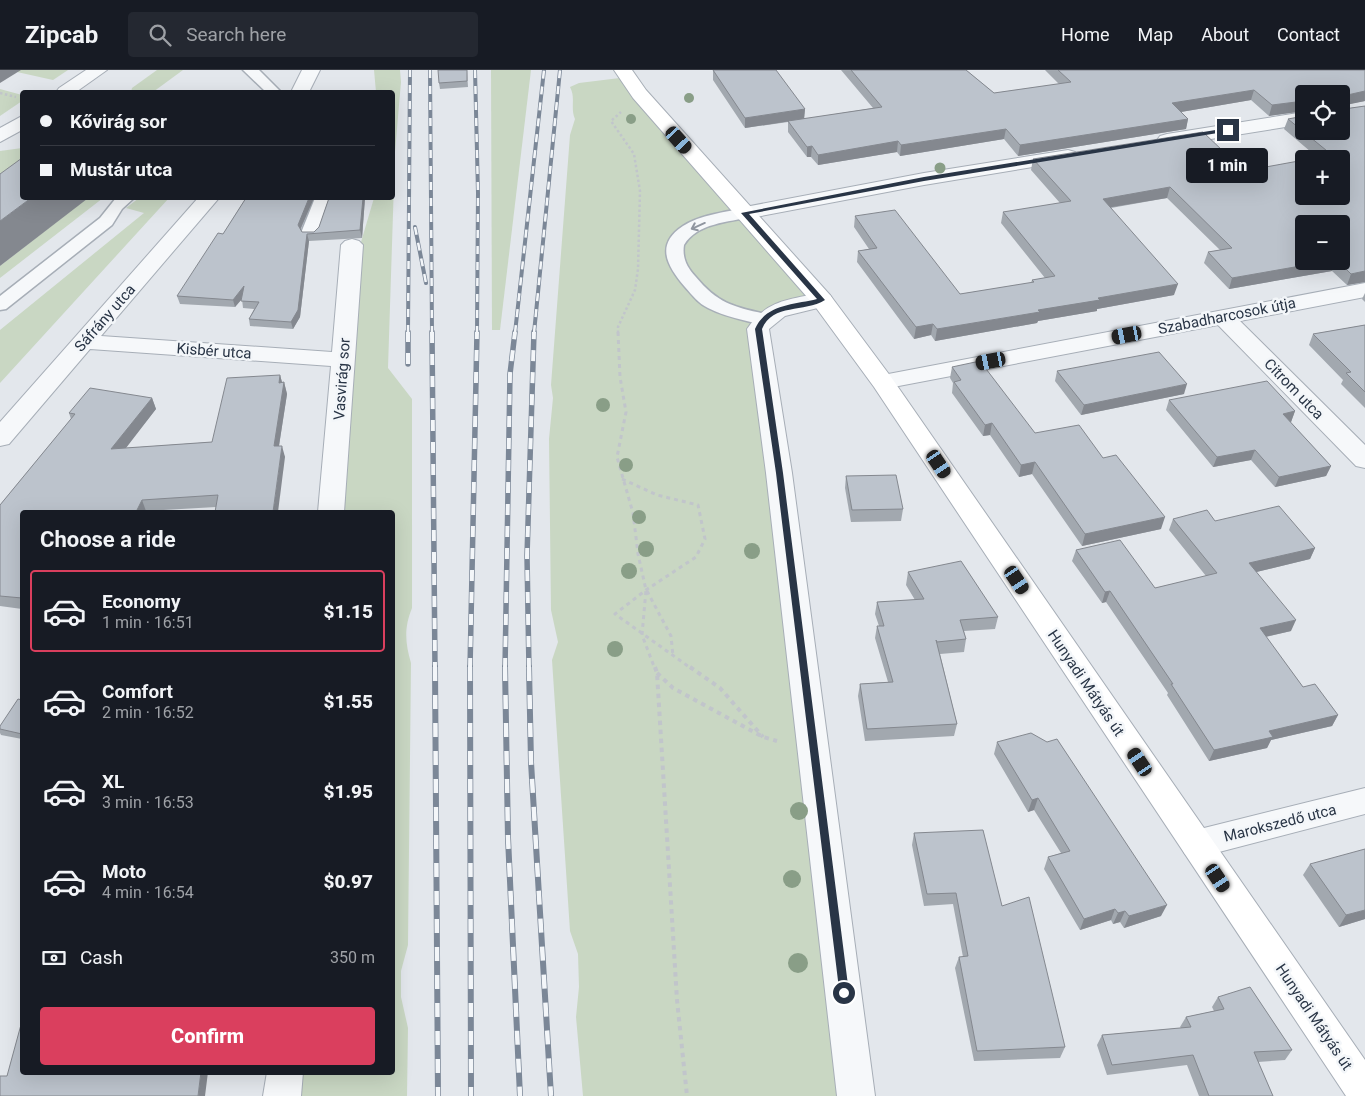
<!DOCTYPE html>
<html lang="en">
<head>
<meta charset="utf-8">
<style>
  :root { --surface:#171b24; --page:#242831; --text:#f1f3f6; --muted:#9ea1a6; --line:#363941; --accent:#da3f5e }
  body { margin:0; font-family:Roboto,sans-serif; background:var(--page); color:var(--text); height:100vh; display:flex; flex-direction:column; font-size:19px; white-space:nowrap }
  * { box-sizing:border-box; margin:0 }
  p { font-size:16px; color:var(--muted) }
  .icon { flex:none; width:28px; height:28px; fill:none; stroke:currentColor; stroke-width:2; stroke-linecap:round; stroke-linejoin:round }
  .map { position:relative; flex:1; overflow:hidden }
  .details { position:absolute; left:20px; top:440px; width:375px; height:565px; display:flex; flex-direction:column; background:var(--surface); border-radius:5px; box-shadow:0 5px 20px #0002 }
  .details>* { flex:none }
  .guide { position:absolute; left:20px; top:20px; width:375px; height:110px; border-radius:5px; box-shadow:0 5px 20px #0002; display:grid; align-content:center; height:110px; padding:0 20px; background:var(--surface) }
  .tools { position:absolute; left:1295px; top:15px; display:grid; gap:10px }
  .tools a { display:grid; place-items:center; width:55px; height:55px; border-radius:5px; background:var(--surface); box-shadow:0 5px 20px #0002; font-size:25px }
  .end { position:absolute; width:22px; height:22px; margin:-11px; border:6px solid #293546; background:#fff; box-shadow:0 0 0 2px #fff }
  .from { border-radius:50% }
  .bubble { position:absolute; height:35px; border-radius:5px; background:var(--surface); box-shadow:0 5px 20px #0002; font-size:16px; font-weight:800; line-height:35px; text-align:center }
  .car { position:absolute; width:15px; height:30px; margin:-15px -8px; border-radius:6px; box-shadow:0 0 4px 1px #0007; background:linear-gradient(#222 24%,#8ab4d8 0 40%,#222 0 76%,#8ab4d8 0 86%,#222 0) }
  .guide b { display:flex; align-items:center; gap:18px; height:48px; font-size:19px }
  .guide b+b { border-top:1px solid var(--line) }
  .guide i { width:12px; height:12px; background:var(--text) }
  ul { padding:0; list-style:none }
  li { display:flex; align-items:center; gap:15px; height:82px; margin:0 10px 8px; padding:0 10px; border:2px solid transparent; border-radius:5px }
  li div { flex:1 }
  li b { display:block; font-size:19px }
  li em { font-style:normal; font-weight:800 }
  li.on { border-color:var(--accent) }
  li>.icon { width:45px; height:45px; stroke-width:1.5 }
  h2 { padding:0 20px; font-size:22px; line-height:60px }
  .pay { display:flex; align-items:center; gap:12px; height:55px; padding:0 20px; font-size:19px }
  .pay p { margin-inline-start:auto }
  .cta { display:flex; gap:10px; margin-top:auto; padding:10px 20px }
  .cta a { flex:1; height:58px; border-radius:5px; background:var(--accent); color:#fff; font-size:20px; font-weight:800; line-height:58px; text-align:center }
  header { display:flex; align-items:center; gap:30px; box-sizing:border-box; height:70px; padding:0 25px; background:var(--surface); border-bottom:1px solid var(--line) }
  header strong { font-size:24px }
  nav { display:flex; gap:28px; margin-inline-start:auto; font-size:18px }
  .search { width:350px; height:45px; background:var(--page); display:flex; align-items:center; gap:12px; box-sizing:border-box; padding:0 18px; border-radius:5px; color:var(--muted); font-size:19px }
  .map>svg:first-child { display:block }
</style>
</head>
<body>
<header>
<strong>Zipcab</strong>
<div class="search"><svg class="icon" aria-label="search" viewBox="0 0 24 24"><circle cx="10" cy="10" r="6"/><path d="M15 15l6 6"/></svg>Search here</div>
<nav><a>Home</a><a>Map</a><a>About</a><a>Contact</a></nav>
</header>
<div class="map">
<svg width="1365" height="1026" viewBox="0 0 1365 1026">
  <rect width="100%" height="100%" fill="#e3e7ec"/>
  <g fill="#c9d7c3">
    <path d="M 8,0 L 68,0 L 53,10 Z"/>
    <path d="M 157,0 L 183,0 L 153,22 L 131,22 L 132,18 Z"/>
    <path d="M 374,0 L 400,0 L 401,12 L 395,82 L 388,298 L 412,329 L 412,538 C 404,558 405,572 411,593 L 408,875 L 401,901 L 401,927 L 408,958 L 407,1026 L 282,1026 L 285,1003 L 392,1002 L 392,442 L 331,442 L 344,290 L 361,172 L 374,128 L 392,128 L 392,22 L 376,22 Z"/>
    <path d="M 491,0 L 531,0 L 500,260 L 492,260 Z"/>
    <path d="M 628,7 L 822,230 L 763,249 L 856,1026 L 583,1026 L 576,947 L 579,917 L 578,884 L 570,861 L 552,590 L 558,572 L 551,540 L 549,369 L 553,328 L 551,315 L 570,65 L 575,49 C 570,38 576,28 570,17 L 579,13 Z"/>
    <path d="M 0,19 L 22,25 L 22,31 L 0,46 Z"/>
    <path d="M 22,78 L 22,96 L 0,112 L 0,81 Z"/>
    <path d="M 81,128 L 103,128 L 0,208 L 0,196 L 86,129 Z"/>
    <path d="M 139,128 L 169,128 L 0,313 L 0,260 L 144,143 L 126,138 Z"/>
  </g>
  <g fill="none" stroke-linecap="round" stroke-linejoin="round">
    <g stroke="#a7aeb7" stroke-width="3">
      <g id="lane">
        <path d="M 243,0 L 259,0 L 281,22 L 266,22 Z"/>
        <path d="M 116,128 L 134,128 L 122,139 L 112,155 L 6,239 L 0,240 L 0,226 L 100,148 Z"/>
        <path d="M 315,128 L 331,128 L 319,163 L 316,167 L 304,167 L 301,163 Z"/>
        <path d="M 745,138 L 751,139 L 753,143 L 751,147 C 729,152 697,153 684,175 C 682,188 687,197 695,206 C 719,235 735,237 770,245 L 772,249 L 770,253 L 763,255 C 744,250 725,247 708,238 C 698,233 693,226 685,217 C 668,197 654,175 683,156 C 700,145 725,142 745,138 Z"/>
      </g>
    </g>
    <g stroke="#a7aeb7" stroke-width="2">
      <g id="street">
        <path d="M 86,0 L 107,0 L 76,22 L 56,22 L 59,18 Z"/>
        <path d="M 302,0 L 320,0 L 309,22 L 291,22 Z"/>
        <path d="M 1304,42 L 1304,54 L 1167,76 L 1160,74 L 1157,70 L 1160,66 L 1167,64 Z"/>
        <path d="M 22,46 L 22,60 L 0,72 L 0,58 Z"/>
        <path d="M 1068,80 L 1075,82 L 1078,86 L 1075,90 L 924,115 L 745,149 L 738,147 L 735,143 L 738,139 L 745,137 L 924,103 Z"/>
        <path d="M 198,128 L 219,128 L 101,266 L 332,282 L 341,175 L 345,171 L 352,169 L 359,171 L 363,175 L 344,442 L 318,442 L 331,296 L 90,279 L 9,374 L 0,376 L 0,352 Z"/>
        <path d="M 1365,213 L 1365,227 L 1240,251 L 1365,375 L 1365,398 L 1356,396 L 1218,255 L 883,319 L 875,317 L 871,312 L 875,307 L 883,305 Z"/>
        <path d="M 822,223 L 830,225 L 833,230 L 830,235 L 785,246 L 769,259 L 792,403 L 875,1026 L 837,1026 L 766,403 L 747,259 C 766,230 790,229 822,223 Z"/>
        <path d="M 1365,718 L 1365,744 L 1196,788 L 1185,784 L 1180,774 L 1185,764 L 1196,760 Z"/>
        <path d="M 267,1002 L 303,1002 L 301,1026 L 263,1026 Z"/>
      </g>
    </g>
    <g stroke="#a7aeb7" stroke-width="2">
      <path id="secondary" d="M 614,0 L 632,0 L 646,20 L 830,225 L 891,307 L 1365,990 L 1365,1026 L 1346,1026 L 874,317 L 814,235 L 633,28 Z"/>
    </g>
    <g stroke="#c1c5cb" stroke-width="2.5" stroke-dasharray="2.5 2.5" stroke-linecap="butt">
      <path d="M 0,23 L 16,27"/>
      <path d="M 618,263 L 618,257 L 635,220 L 638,199 L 640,121 L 634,84 L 611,51 L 621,42"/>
    </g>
    <g stroke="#c1c5cb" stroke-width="3" stroke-dasharray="4 4" stroke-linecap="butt">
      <path d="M 618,262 L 620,307 L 626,342 L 617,387 L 633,443 L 638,484 L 646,520 L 642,565 L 655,599"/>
      <path d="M 622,409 L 657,425 L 698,435 L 705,469 L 696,487 L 646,520 L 615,544 L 692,599"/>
      <path d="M 647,521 L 671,566 L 673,586"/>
    </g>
    <g stroke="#c1c5cb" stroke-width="4" stroke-dasharray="4.5 4.5" stroke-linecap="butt">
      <path d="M 655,597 L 657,603 L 677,930 L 687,1026"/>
      <path d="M 690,597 L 720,618 L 763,667"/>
      <path d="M 657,603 L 673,618 L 763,667 L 777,671"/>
    </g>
    <use href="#lane" fill="#f6f8fa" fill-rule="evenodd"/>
    <use href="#street" fill="#f6f8fa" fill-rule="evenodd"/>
    <use href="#secondary" fill="#fff" fill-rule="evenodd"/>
    <g stroke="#7b8797" stroke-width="4">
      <g id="rail-far2">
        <path d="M 430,0 L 432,263"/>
        <path d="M 475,0 L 478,123 L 477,263"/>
        <path d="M 415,157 L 426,213"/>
        <path d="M 408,263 L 410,0"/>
        <path d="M 515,263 L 544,0"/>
        <path d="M 534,263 L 560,0"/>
      </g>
    </g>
    <g stroke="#7b8797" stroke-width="5.5">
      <g id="rail-far1">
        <path d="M 432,262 L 435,599"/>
        <path d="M 408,294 L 408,262"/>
        <path d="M 470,599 L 477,262"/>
        <path d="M 505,599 L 510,304 L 515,262"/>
        <path d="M 529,599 L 527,486 L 534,262"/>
      </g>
    </g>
    <g stroke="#7b8797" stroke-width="6">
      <g id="rail">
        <path d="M 435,597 L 438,1026"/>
        <path d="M 470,597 L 471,1026"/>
        <path d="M 505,597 L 508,768 L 520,1026"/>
        <path d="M 529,597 L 531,692 L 551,1026"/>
      </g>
    </g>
    <use href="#rail-far2" stroke="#f3f6f9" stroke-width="2.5" stroke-dasharray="8" stroke-linecap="butt"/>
    <use href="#rail-far1" stroke="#f3f6f9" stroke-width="4" stroke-dasharray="11" stroke-linecap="butt"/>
    <use href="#rail" stroke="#f3f6f9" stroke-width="4.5" stroke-dasharray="14" stroke-linecap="butt"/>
  </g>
  <g fill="#899e87">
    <circle cx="689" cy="28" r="5"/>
    <circle cx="631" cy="49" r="5"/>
    <circle cx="940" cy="98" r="5.5"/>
    <circle cx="603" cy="335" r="7"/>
    <circle cx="626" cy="395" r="7"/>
    <circle cx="639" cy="447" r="7"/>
    <circle cx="646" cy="479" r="8"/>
    <circle cx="752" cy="481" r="8"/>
    <circle cx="629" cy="501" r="8"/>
    <circle cx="615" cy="579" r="8"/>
    <circle cx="799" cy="741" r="9"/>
    <circle cx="792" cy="809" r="9"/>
    <circle cx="798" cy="893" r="10"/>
  </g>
  <g fill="#a2a8af" fill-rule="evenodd">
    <path d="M 467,0 L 468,17 L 440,19 L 439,13 Z"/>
    <path d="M 713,0 L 805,39 L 804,49 L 873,38 L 841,0 L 966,0 L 994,23 L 1059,14 L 1045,0 L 1365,0 L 1365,31 L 1343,35 L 1344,39 L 1365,36 L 1365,212 L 1347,215 L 1332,201 L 1229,219 L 1204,193 L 1208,182 L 1220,180 L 1167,128 L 1111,138 L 1174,225 L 1097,239 L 1097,241 L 1038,251 L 1037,253 L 935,271 L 931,265 L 914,269 L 857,192 L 858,181 L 869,179 L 854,157 L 855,146 L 960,224 L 1031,213 L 1032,210 L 1045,208 L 1001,153 L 1003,142 L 1060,133 L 1031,100 L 1033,89 L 1244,101 L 1318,88 L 1284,59 L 1288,49 L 1341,61 L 1304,24 L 1304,41 L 1269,46 L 1251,30 L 1181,42 L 1188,49 L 1186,59 L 1018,86 L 1004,69 L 900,86 L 897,82 L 818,95 L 811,87 L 807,87 L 788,62 L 788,52 L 745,58 L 713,10 ZM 1341,154 L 1341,191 L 1304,191 Z"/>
    <path d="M 246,128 L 314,128 L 301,159 L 302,162 L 314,162 L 319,157 L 329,128 L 365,128 L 362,168 L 309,171 L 300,247 L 293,259 L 250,256 L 249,249 L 254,239 L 243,238 L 242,229 L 235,237 L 180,234 L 177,226 L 223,164 Z"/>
    <path d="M 1365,223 L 1365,232 L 1362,229 Z"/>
    <path d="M 1365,255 L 1365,338 L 1341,314 L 1343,310 L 1309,275 L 1313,264 Z"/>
    <path d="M 952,297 L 1035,363 L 1103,388 L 1161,459 L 1082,476 L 1032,404 L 1019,407 L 990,365 L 983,366 L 952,323 L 953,313 L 950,308 Z"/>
    <path d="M 1057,301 L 1184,324 L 1081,345 L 1055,311 Z"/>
    <path d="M 280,305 L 282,312 L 284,312 L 287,324 L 279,376 L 285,387 L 216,437 L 146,441 L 146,442 L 22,442 L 22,539 L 0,536 L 0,435 L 71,349 L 69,343 L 152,328 L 156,339 L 125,378 L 212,372 Z"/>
    <path d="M 1169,330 L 1295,341 L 1291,352 L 1290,352 L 1331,396 L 1326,406 L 1275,417 L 1251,390 L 1213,397 L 1166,340 Z"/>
    <path d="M 846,406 L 903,439 L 901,451 L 851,452 L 845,418 Z"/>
    <path d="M 1173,449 L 1215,451 L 1315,478 L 1310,489 L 1256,502 L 1291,561 L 1266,567 L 1303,617 L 1338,645 L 1332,656 L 1271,670 L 1267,678 L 1209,691 L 1167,625 L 1168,623 L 1106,532 L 1102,533 L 1072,491 L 1076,480 L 1155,518 L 1206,506 L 1169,460 Z"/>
    <path d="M 908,502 L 998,547 L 995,559 L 964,561 L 966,569 L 964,582 L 940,584 L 957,654 L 954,666 L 865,671 L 858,626 L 860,614 L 888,612 L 875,568 L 877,556 L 879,556 L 875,544 L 877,532 L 915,530 L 906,515 Z"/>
    <path d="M 22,630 L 22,669 L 1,665 L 0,663 L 0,656 Z"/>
    <path d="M 997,672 L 1161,846 L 1124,858 L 1120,852 L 1113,854 L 1111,850 L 1080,860 L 1044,799 L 1048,787 L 1061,783 L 1034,740 L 1028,742 L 994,684 Z"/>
    <path d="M 914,763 L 1002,836 L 1065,977 L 1060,988 L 974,991 L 955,898 L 959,887 L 963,887 L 953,834 L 924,836 L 912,775 Z"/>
    <path d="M 1310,794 L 1365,849 L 1339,857 L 1303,805 Z"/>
    <path d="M 1218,927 L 1292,980 L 1285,990 L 1258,992 L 1273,1026 L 1199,1026 L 1187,995 L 1107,1005 L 1097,975 L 1102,965 L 1181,958 L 1180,957 L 1186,947 L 1214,941 L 1212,937 Z"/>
  </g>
  <g fill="#84888f">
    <path d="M 0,0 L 21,0 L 0,13 Z"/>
    <path d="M 1254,20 L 1251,30 L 1169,44 L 1172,33 Z"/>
    <path d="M 1365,21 L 1365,31 L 1341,36 L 1343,26 Z"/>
    <path d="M 1304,31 L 1304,41 L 1269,46 L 1272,35 Z"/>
    <path d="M 805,39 L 804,49 L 745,58 L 745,48 Z"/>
    <path d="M 1188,49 L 1186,59 L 1018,86 L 1020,75 Z"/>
    <path d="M 1006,59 L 1004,69 L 900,86 L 901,75 Z"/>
    <path d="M 898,71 L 897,82 L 818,95 L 818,85 Z"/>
    <path d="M 812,76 L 811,87 L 807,87 L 807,77 Z"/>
    <path d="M 1170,117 L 1167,128 L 1100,139 L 1103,129 Z"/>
    <path d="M 31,128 L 86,128 L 87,129 L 0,196 L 0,151 Z"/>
    <path d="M 309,128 L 314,128 L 299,162 L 298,155 Z"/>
    <path d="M 363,128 L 365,128 L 362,168 L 360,160 Z"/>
    <path d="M 307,164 L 309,171 L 300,247 L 293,259 L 291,252 Z"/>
    <path d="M 1329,191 L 1336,191 L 1332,201 L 1229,219 L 1232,208 Z"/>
    <path d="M 1365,201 L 1365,212 L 1347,215 L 1351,204 Z"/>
    <path d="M 1178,214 L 1174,225 L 1097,239 L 1097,241 L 1038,251 L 1037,253 L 935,271 L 937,259 L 1038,240 L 1098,228 Z"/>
    <path d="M 244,216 L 246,224 L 235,237 L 233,230 Z"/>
    <path d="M 933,254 L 931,265 L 914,269 L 916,257 Z"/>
    <path d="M 280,305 L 283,316 L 279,313 Z"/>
    <path d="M 284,312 L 287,324 L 277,388 L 274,376 Z"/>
    <path d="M 1187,314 L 1184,324 L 1081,345 L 1084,335 Z"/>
    <path d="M 152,328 L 156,339 L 116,391 L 111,379 Z"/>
    <path d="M 1295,341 L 1291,352 L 1279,354 L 1283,344 Z"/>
    <path d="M 992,353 L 990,365 L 983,366 L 985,355 Z"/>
    <path d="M 282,376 L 285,387 L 278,442 L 273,442 Z"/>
    <path d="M 1255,380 L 1251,390 L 1213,397 L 1217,387 Z"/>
    <path d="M 1035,392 L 1032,404 L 1019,407 L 1021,395 Z"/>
    <path d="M 1331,396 L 1326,406 L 1275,417 L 1279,407 Z"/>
    <path d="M 142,430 L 146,441 L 146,442 L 136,442 Z"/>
    <path d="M 1165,447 L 1161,459 L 1082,476 L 1085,464 Z"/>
    <path d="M 1315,478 L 1310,489 L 1244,505 L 1249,493 Z"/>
    <path d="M 1110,521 L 1106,532 L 1102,533 L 1105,522 Z"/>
    <path d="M 1296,550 L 1291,561 L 1255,569 L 1260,558 Z"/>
    <path d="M 1338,645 L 1332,656 L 1271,670 L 1267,678 L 1209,691 L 1214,680 L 1269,661 Z"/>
    <path d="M 1038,728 L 1034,740 L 1028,742 L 1032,730 Z"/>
    <path d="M 1167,835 L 1161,846 L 1124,858 L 1129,846 Z"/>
    <path d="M 1115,839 L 1111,850 L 1080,860 L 1084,849 Z"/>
    <path d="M 1365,840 L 1365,849 L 1339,857 L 1346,845 Z"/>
    <path d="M 1125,841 L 1120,852 L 1113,854 L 1118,843 Z"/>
    <path d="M 201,1002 L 208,1002 L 205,1026 L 198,1026 Z"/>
  </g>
  <g fill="#bcc3cc" stroke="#84888f">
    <path d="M 438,0 L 467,0 L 467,11 L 439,13 Z"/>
    <path d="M 713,0 L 776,0 L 805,39 L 745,48 Z"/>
    <path d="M 851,0 L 966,0 L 994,23 L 1071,12 L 1058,0 L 1365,0 L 1365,21 L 1343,26 L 1344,39 L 1365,36 L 1365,201 L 1351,204 L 1338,191 L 1341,191 L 1341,154 L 1304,154 L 1304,191 L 1329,191 L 1232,208 L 1208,182 L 1232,178 L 1170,117 L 1103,129 L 1178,214 L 1098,228 L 1100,230 L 1038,240 L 1040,242 L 937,259 L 933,254 L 916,257 L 858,181 L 877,178 L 855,146 L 895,140 L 960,224 L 1034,212 L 1032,210 L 1055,206 L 1003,142 L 1071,131 L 1033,89 L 1203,62 L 1244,101 L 1304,90 L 1304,126 L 1341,126 L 1341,89 L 1312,89 L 1332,85 L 1288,49 L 1304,46 L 1304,61 L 1341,61 L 1341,24 L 1304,24 L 1304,31 L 1272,35 L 1254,20 L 1172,33 L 1188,49 L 1020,75 L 1006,59 L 901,75 L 898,71 L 818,85 L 812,76 L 807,77 L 788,51 L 882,37 Z"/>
    <path d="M 22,88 L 22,128 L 31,128 L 0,151 L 0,104 Z"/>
    <path d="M 246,128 L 309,128 L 298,155 L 302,162 L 314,162 L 319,157 L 329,128 L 363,128 L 360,160 L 307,164 L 298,240 L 291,252 L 249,249 L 259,232 L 241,231 L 244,216 L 233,230 L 177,226 L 218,163 L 223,164 Z"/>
    <path d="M 1365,255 L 1365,322 L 1346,303 L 1351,302 L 1313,264 Z"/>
    <path d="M 1159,282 L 1187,314 L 1084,335 L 1057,301 Z"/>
    <path d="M 980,291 L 1035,363 L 1079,355 L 1103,388 L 1116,385 L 1165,447 L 1085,464 L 1035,392 L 1021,395 L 992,353 L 985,355 L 954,312 L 961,310 L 952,297 Z"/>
    <path d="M 280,305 L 279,313 L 284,312 L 274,376 L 282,376 L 273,442 L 215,442 L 218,425 L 142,430 L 136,442 L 22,442 L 22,528 L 0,526 L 0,435 L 75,344 L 69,343 L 90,318 L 152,328 L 111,379 L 212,372 L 227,308 Z"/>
    <path d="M 1267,311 L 1295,341 L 1283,344 L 1331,396 L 1279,407 L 1255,380 L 1217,387 L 1169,330 Z"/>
    <path d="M 896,405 L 903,439 L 852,440 L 846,406 Z"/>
    <path d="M 1279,436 L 1315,478 L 1249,493 L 1296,550 L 1260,558 L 1303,617 L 1315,614 L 1338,645 L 1269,661 L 1273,667 L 1214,680 L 1171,614 L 1173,614 L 1110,521 L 1105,522 L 1076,480 L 1120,470 L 1155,518 L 1217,503 L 1173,449 L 1207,440 L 1215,451 Z"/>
    <path d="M 961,491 L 998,547 L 960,550 L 966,569 L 937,572 L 936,570 L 957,654 L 867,659 L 860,614 L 893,612 L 877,556 L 884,556 L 877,532 L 924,529 L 908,502 Z"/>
    <path d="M 18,629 L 22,630 L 22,664 L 0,659 L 0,656 Z"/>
    <path d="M 1031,663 L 1047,672 L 1057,669 L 1167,835 L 1129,846 L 1125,841 L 1118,843 L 1115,839 L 1084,849 L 1048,787 L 1070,781 L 1038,728 L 1032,730 L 997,672 Z"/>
    <path d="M 983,760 L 1002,836 L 1029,827 L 1065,977 L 977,981 L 959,887 L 968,886 L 956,823 L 927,824 L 914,763 Z"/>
    <path d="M 1365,779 L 1365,840 L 1346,845 L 1310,794 Z"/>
    <path d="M 1250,917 L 1292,980 L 1254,982 L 1273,1026 L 1209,1026 L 1193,985 L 1112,995 L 1102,965 L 1191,957 L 1186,947 L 1224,939 L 1218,927 Z"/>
    <path d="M 22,951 L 22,1002 L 201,1002 L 198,1026 L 0,1026 L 0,1006 L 7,1006 Z"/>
  </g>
  <defs><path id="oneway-shaft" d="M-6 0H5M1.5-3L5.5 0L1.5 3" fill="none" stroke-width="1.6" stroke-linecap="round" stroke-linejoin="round" transform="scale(1.25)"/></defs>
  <use stroke="#9096a0" href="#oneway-shaft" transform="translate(698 156) rotate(156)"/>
  <path fill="#293546" d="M 1228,58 L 1230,61 L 924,111 L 749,144 L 825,230 C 804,243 773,233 762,259 L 783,403 L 849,923 L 844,928 L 840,927 L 776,403 L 755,259 C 766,234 793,235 817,229 L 741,143 L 924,107 Z"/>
  <g text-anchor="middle" stroke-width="5" stroke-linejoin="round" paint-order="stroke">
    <g font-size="15" fill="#293546" stroke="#f3f6f9">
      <text transform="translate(1227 246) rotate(-11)" y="5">Szabadharcosok útja</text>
      <text transform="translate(105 248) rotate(-49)" y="5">Sáfrány utca</text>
      <text transform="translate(214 281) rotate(4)" y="5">Kisbér utca</text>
      <text transform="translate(342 309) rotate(-86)" y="5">Vasvirág sor</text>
      <text transform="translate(1294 319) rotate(46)" y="5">Citrom utca</text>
      <text transform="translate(1086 613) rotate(56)" y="5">Hunyadi Mátyás út</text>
      <text transform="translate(1280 753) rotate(-14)" y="5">Marokszedő utca</text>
      <text transform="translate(1314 947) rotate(56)" y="5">Hunyadi Mátyás út</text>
    </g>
  </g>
</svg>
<div class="tools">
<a><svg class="icon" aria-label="locate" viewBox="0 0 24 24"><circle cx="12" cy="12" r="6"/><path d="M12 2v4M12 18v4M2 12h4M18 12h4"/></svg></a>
<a>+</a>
<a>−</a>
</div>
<i class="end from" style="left:844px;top:923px"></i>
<i class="end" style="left:1228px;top:60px"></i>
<div class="bubble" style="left:1186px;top:78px;width:82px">1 min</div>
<i class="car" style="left:679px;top:70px;rotate:138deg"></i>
<i class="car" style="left:1127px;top:265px;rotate:259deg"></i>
<i class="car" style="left:991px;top:291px;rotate:259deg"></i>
<i class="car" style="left:939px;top:394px;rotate:146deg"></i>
<i class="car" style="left:1017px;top:510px;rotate:146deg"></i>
<i class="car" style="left:1140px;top:692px;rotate:326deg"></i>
<i class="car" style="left:1218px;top:808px;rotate:146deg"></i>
<div class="guide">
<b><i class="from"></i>Kővirág sor</b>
<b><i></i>Mustár utca</b>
</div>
<section class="details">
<h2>Choose a ride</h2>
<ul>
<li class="on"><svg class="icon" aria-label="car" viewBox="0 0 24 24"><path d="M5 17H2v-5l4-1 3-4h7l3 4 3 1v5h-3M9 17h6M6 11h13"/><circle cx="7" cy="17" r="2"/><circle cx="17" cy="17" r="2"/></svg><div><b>Economy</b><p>1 min · 16:51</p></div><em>$1.15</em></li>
<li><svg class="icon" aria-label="car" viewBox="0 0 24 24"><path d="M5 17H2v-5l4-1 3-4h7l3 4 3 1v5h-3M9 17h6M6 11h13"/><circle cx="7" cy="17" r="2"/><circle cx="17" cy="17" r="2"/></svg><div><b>Comfort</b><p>2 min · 16:52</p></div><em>$1.55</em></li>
<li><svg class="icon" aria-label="car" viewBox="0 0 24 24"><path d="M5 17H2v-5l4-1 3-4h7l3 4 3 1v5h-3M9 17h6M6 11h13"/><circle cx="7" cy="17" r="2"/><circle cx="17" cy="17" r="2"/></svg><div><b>XL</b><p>3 min · 16:53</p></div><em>$1.95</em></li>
<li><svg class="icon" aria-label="car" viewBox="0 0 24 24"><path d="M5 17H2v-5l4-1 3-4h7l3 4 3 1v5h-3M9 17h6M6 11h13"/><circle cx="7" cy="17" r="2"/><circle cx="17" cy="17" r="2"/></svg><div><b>Moto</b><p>4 min · 16:54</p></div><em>$0.97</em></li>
</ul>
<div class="pay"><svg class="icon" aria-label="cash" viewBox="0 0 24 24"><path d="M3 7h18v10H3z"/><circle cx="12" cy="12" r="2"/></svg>Cash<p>350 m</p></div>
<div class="cta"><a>Confirm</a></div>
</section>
</div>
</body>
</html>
